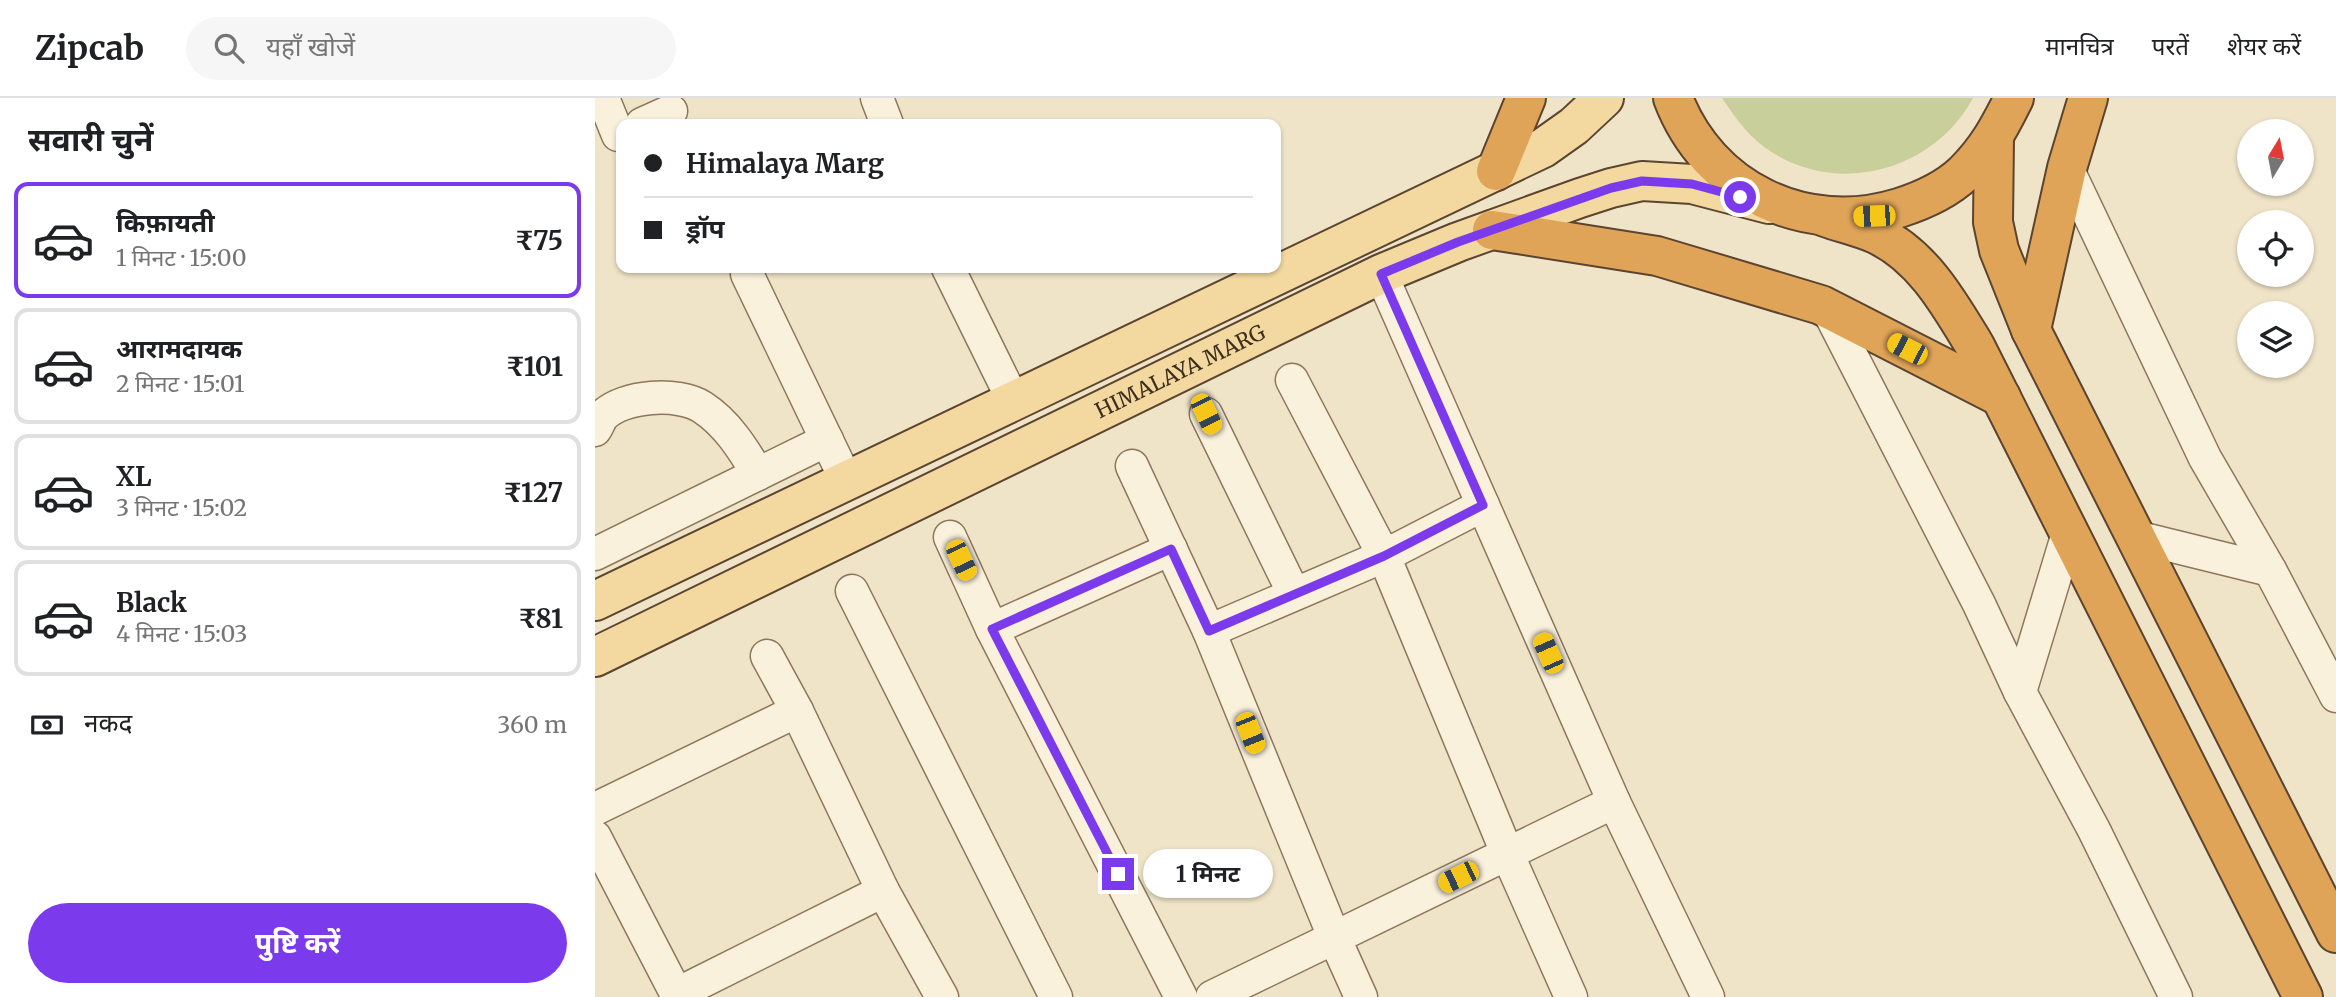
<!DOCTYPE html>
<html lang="hi">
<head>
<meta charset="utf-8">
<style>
  :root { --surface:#fff; --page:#f6f6f6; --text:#202124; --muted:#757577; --line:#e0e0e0; --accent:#7c3aed }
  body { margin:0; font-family:Merriweather,"Noto Sans Devanagari",serif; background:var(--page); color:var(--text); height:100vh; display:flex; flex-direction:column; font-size:26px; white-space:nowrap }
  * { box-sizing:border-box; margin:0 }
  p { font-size:23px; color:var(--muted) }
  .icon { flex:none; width:38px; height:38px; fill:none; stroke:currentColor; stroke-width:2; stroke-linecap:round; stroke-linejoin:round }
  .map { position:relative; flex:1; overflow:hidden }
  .drawer { display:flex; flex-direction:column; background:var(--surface); width:595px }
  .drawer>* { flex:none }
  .guide { position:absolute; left:21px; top:21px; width:665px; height:154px; border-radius:14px; box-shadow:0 2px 5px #0004; display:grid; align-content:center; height:154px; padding:0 28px; background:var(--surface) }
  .needle { width:46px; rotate:10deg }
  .controls { position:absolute; left:1642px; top:21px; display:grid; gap:14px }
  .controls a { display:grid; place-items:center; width:77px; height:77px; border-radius:50%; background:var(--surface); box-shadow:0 2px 5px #0004; font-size:35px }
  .end { position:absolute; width:32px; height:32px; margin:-16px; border:9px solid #7c3aed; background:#fff; box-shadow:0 0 0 4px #fff }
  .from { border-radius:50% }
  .bubble { position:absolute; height:49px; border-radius:24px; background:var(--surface); box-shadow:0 2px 5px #0004; font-size:23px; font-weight:700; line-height:49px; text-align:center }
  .car { position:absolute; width:21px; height:42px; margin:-21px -10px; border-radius:9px; box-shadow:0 0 5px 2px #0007; background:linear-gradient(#f5c518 24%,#345 0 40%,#f5c518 0 76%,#345 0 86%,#f5c518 0) }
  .guide b { display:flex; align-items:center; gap:24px; height:66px; font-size:26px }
  .guide b+b { border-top:2px solid var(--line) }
  .guide i { width:18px; height:18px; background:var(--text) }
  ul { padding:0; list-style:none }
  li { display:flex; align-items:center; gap:21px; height:116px; margin:0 14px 10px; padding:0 14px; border:4px solid var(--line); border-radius:14px }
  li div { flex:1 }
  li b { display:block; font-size:26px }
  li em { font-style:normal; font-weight:700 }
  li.current { border-color:var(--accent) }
  li>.icon { width:63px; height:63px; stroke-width:1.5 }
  h2 { padding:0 28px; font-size:32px; line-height:84px }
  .pay { display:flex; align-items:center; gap:18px; height:77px; padding:0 28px; font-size:26px }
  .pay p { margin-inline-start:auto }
  .cta { display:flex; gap:14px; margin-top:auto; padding:14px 28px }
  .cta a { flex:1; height:80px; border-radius:42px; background:var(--accent); color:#fff; font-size:28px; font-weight:700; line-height:80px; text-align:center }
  header { display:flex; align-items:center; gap:42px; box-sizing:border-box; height:98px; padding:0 35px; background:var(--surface); border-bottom:2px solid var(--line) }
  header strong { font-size:33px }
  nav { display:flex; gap:38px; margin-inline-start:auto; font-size:24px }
  .search { width:490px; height:63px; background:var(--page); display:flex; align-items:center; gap:18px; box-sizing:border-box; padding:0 24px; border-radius:38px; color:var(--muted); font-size:26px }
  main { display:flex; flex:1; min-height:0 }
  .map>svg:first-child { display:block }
</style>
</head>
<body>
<header>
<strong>Zipcab</strong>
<div class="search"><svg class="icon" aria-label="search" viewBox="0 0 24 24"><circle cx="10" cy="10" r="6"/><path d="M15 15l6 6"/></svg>यहाँ खोजें</div>
<nav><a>मानचित्र</a><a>परतें</a><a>शेयर करें</a></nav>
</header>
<main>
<section class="drawer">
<h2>सवारी चुनें</h2>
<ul>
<li class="current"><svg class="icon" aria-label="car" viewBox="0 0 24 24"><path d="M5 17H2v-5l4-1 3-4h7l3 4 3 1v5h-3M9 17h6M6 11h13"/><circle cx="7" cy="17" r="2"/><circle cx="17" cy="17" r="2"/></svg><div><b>किफ़ायती</b><p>1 मिनट · 15:00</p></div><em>₹75</em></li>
<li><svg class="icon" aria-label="car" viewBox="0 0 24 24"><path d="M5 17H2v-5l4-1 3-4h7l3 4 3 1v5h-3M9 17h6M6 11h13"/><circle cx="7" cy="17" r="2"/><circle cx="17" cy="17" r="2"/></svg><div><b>आरामदायक</b><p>2 मिनट · 15:01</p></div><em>₹101</em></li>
<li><svg class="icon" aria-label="car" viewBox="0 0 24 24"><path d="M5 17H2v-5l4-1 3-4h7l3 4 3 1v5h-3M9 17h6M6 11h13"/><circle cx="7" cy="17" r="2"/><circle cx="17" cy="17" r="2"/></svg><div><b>XL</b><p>3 मिनट · 15:02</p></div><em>₹127</em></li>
<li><svg class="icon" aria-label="car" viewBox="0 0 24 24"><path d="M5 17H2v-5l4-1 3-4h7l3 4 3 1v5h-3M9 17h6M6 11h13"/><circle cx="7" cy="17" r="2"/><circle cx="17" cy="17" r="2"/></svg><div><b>Black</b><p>4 मिनट · 15:03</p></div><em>₹81</em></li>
</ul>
<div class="pay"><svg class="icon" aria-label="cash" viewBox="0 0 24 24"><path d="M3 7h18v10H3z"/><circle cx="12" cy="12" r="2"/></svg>नकद<p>360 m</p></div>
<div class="cta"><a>पुष्टि करें</a></div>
</section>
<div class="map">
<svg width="1741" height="899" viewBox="0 0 1741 899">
  <rect width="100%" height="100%" fill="#f0e4c8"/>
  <path fill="#c9cf9b" d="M 1127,0 L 1378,0 C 1340,71 1247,98 1178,55 C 1155,41 1142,22 1127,0 Z"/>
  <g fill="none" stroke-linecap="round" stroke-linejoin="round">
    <g stroke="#8d765c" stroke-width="35">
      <g id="minor">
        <path d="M 8,0 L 23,37"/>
        <path d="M 282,0 L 292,26"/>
        <path d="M 47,26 L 76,13"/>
        <path d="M 1472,70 L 1610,360 L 1675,472 L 1741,598"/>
        <path d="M 353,170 L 418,302"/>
        <path d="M 152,176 L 252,384"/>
        <path d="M 786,176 L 1019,704 L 1113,899"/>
        <path d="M 1232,210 L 1384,506 L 1425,594 L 1499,732 L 1581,899"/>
        <path d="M 697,282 L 789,458 L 912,755 L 976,899"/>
        <path d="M 611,316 L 699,496"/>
        <path d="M 0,332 C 3,328 5,321 8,318 C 28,297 84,294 107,309 C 132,325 148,351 163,376"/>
        <path d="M 537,368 L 614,533 L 739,839 L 766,899"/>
        <path d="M 355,439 L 397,531 L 586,899"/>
        <path d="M 1541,439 L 1675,472"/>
        <path d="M 0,456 L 232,342"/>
        <path d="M 257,493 L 461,899"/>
        <path d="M 397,531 L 576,451"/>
        <path d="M 614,533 L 789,458 L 888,407"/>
        <path d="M 172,558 L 202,613 L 288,793 L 347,899"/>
        <path d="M 1425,594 L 1474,432"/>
        <path d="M 0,711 L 202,613"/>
        <path d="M 0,739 L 83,899"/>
        <path d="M 82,896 L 288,793"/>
        <path d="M 617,899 L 1019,704"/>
      </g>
    </g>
    <g stroke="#5b4430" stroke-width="42">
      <g id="major">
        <path d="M 0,503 L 948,50 L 979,28 L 1009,0"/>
        <path id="s1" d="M 0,559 L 786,176 L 863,144 L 985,100 L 1016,90 L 1047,83 L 1097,86 L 1174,106"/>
      </g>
    </g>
    <g stroke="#5b4430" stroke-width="42">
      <g id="highway">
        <path d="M 1078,0 C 1113,92 1210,139 1304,110 C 1326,103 1351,92 1369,75 C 1393,51 1404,30 1419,0"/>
        <path d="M 1399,40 L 1398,124 L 1404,152 L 1436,232 L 1741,835"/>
        <path d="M 901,73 L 931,0"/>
        <path d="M 1230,119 C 1247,125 1265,129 1281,136 C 1328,158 1354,205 1380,248 L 1708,899"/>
        <path d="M 897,132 L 1062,158 L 1226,207 L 1406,299"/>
        <path d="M 1436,232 L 1472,70 L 1493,0"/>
      </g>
    </g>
    <use href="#minor" stroke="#faf1dc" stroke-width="32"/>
    <use href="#major" stroke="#f3d9a0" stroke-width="38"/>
    <use href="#highway" stroke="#e0a458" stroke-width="38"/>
  </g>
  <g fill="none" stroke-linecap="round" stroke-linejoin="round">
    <path stroke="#7c3aed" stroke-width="9" d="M 523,776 L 397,531 L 576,451 L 614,533 L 789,458 L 888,407 L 786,176 L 863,144 L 1016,90 L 1047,83 L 1097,86 L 1145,99"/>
  </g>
  <g text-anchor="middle" stroke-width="5" stroke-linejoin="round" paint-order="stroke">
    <g font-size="21" fill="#3d2e20" stroke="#f7eed8">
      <text dy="7" stroke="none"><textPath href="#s1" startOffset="651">HIMALAYA MARG</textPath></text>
    </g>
  </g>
</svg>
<div class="controls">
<a><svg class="needle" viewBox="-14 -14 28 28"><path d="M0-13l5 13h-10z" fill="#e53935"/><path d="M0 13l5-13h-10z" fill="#757577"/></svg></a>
<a><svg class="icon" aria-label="locate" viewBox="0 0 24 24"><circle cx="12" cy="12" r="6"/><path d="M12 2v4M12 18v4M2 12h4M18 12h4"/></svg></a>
<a><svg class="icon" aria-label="layers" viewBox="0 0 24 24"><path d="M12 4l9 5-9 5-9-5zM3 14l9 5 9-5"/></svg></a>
</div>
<i class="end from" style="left:1145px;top:99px"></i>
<i class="end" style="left:523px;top:776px"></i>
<div class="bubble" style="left:548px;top:751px;width:130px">1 मिनट</div>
<i class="car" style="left:1279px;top:118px;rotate:268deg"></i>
<i class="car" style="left:1312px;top:251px;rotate:297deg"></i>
<i class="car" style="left:611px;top:316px;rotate:154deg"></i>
<i class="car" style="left:366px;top:462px;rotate:155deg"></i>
<i class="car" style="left:953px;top:555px;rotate:336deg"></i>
<i class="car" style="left:655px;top:635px;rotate:158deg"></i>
<i class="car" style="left:863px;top:779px;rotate:244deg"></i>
<div class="guide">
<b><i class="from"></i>Himalaya Marg</b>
<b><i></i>ड्रॉप</b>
</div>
</div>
</main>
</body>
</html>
